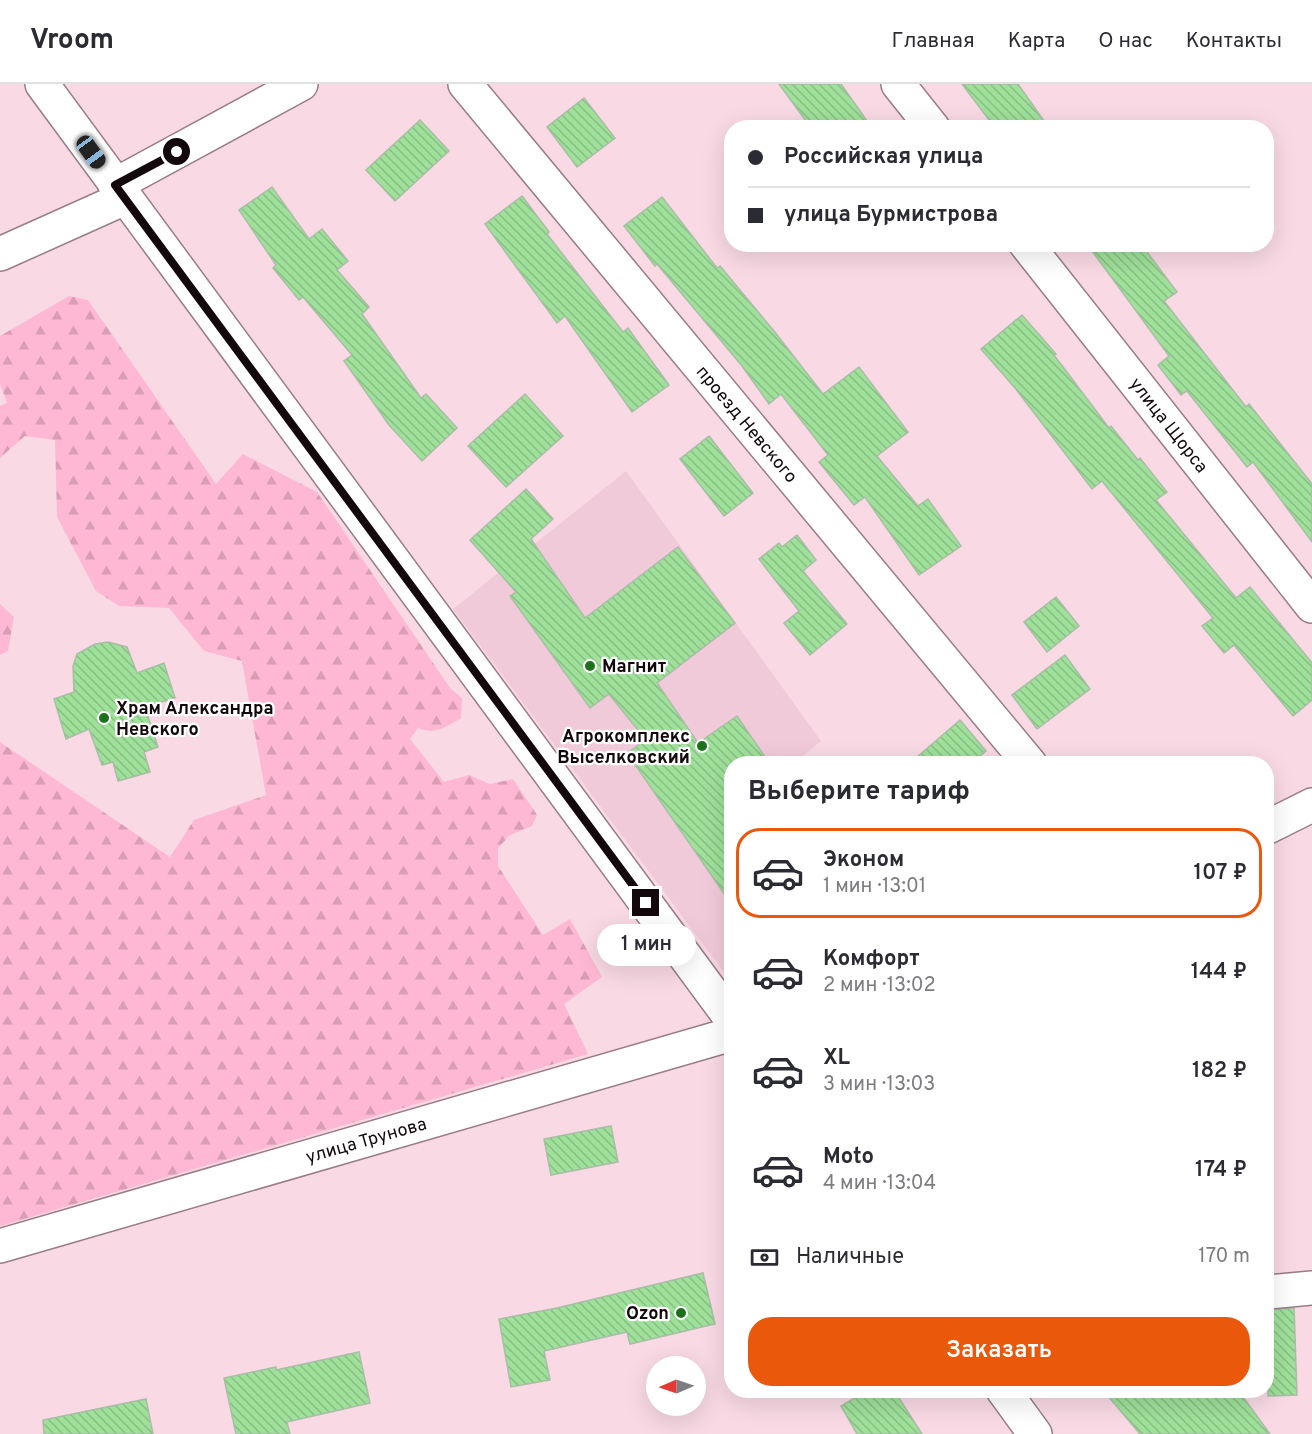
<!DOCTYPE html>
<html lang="ru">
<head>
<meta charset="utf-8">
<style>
  :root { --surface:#fff; --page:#f2f2f3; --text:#2b2b33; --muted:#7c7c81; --line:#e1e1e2; --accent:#ea580c }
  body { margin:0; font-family:Overpass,sans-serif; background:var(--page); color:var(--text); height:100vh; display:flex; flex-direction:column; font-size:22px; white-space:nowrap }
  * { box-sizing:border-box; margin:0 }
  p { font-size:20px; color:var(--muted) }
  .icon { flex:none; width:33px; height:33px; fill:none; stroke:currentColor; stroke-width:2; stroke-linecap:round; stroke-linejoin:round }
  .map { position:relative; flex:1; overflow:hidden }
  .sheet { position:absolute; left:724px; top:672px; width:550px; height:642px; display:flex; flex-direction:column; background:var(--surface); border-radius:24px; box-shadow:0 6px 24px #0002 }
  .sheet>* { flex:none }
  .banner { position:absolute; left:724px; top:36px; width:550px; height:132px; border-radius:24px; box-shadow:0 6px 24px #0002; display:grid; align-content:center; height:132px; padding:0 24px; background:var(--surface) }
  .needle { width:39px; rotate:268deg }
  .controls { position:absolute; left:646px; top:1272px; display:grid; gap:12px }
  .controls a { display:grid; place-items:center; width:60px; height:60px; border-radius:50%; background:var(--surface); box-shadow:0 6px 24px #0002; font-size:30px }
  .end { position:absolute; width:27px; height:27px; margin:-14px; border:8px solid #13090d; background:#fff; box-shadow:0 0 0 3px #fff }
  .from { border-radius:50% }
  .bubble { position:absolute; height:42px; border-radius:21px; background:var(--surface); box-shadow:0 6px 24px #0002; font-size:20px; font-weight:600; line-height:42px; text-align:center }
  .car { position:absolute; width:18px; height:36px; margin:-18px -9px; border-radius:8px; box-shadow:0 0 4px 2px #0007; background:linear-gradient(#222 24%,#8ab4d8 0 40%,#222 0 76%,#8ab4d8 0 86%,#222 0) }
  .banner b { display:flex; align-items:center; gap:21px; height:57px; font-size:22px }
  .banner b+b { border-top:2px solid var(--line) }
  .banner i { width:15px; height:15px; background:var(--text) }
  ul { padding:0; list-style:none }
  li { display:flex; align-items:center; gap:18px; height:90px; margin:0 12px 9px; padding:0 12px; border:3px solid transparent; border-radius:24px }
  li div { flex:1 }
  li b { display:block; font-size:22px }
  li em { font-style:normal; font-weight:600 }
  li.on { border-color:var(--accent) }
  li>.icon { width:54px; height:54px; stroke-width:1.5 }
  h2 { padding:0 24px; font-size:27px; line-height:72px }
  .pay { display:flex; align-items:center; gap:15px; height:66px; padding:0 24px; font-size:22px }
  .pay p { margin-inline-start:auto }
  .cta { display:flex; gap:12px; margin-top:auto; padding:12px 24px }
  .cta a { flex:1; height:69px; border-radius:24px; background:var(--accent); color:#fff; font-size:24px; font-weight:600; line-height:69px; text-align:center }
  header { display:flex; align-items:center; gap:36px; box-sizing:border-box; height:84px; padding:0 30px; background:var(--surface); border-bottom:2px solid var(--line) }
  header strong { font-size:28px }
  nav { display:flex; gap:33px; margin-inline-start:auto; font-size:21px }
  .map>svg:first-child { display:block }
</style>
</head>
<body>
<header>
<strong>Vroom</strong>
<nav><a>Главная</a><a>Карта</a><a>О нас</a><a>Контакты</a></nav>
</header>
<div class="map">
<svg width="1312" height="1350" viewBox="0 0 1312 1350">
  <defs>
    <pattern id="forest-firs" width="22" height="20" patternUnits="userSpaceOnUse" patternTransform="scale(1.5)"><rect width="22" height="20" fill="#feb8d3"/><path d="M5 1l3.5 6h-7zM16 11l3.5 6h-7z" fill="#d99db4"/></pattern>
    <pattern id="building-back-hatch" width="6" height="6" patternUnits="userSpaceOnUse" patternTransform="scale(1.5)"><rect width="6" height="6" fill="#9fe19a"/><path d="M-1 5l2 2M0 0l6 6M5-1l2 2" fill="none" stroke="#88c084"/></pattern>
  </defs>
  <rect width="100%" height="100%" fill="#f8d9e4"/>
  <path fill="#f1cad9" d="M 626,387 L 821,657 L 794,679 L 732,680 L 732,899 L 453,525 Z"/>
  <g fill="url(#forest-firs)">
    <path d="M 69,212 L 88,216 L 216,400 L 243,370 L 317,408 L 450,604 L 462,614 L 461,634 C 446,643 435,651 418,644 L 410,655 L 444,698 L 469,691 L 490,700 L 513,695 L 537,731 L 532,742 L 510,751 L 498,764 L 498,782 L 543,851 L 570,835 L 602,893 L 564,920 L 588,970 L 0,1142 L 0,658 L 170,773 L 194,736 L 266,711 L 242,577 L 204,567 L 169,524 L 119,522 L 96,507 L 57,433 L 55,356 L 25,352 L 0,374 L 0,322 L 7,319 L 0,300 L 0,252 Z"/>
    <path d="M 0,520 L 14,533 L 8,567 L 0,571 Z"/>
  </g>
  <g fill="url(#building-back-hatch)" stroke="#a9bda7" stroke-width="1.5">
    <path d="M 779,0 L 841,0 L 872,44 L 811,44 Z"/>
    <path d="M 962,0 L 1018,0 L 1049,44 L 995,44 Z"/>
    <path d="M 584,14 L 615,54 L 577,83 L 547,43 Z"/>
    <path d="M 420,36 L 449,67 L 395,117 L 366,86 Z"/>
    <path d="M 272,103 L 309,155 L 322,145 L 348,177 L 337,186 L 369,223 L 362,230 L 421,314 L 426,310 L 457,344 L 422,377 L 389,341 L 344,277 L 352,271 L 303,213 L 299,216 L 273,184 L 276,181 L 239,126 Z"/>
    <path d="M 522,112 L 549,148 L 547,150 L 623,248 L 628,244 L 669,301 L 632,328 L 565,232 L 557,239 L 485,140 Z"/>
    <path d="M 662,113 L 717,184 L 720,182 L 774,247 L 823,310 L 859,283 L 908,348 L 877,372 L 918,422 L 928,415 L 961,462 L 919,491 L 865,413 L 854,421 L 819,378 L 828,371 L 781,310 L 769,320 L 742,282 L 657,180 L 655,182 L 624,142 Z"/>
    <path d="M 1087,160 L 1141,160 L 1177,208 L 1164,217 L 1246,323 L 1249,320 L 1312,400 L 1312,458 L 1253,378 L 1247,383 L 1187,307 L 1181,311 L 1158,281 L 1169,272 Z"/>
    <path d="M 1022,231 L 1056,270 L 1054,271 L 1109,344 L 1111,342 L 1138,376 L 1140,374 L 1167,408 L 1156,416 L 1236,514 L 1250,503 L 1312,579 L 1312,616 L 1293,632 L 1234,561 L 1224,569 L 1202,542 L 1213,534 L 1102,397 L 1092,405 L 1015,304 L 981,265 Z"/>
    <path d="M 525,310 L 563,352 L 506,403 L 468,362 Z"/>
    <path d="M 709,352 L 753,409 L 724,432 L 680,375 Z"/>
    <path d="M 526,405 L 553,435 L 531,455 L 585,534 L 678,463 L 735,539 L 657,599 L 698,659 L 737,632 L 770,680 L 732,680 L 732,821 L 627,669 L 646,656 L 609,610 L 590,624 L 510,512 L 516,508 L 470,456 Z"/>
    <path d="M 797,451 L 816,476 L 803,487 L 847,540 L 810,571 L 784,539 L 799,527 L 759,475 L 779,459 L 782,463 Z"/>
    <path d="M 1056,513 L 1079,542 L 1047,568 L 1024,538 Z"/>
    <path d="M 108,558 L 127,563 L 137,589 L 164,579 L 175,614 L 145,623 L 158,663 L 144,668 L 150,688 L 118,697 L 113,678 L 102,681 L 89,645 L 66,655 L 54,615 L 74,608 L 73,582 L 77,570 L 95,560 Z"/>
    <path d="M 1065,571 L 1090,605 L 1037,645 L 1012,611 Z"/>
    <path d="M 960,636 L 986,667 L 971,680 L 909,680 Z"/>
    <path d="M 611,1042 L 618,1078 L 551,1091 L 544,1055 Z"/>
    <path d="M 703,1189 L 715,1240 L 630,1260 L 627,1248 L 544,1267 L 550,1296 L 511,1303 L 499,1235 L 557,1224 Z"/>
    <path d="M 1294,1224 L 1297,1311 L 1268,1312 L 1268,1226 Z"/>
    <path d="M 359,1268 L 370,1319 L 287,1338 L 290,1350 L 236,1350 L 224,1294 L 276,1283 L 276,1286 Z"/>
    <path d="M 868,1306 L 894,1306 L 922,1350 L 857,1350 L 841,1322 Z"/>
    <path d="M 1103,1306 L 1238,1306 L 1270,1350 L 1140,1350 Z"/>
    <path d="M 146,1315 L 153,1350 L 44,1350 L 43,1336 Z"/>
  </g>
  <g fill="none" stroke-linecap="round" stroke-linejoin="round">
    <g stroke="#997c87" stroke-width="36">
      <g id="minor">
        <path d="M 42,0 L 732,936"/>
        <path d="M 465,0 L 1030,680"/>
        <path d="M 898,0 L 933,44"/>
        <path d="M 115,101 L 301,0"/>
        <path d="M 1026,160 L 1312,522"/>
        <path d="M 0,170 L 125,114"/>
        <path d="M 1268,743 L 1312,721"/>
        <path d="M 0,1162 L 732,950"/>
        <path d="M 1268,1208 L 1312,1204"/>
        <path d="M 1003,1306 L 1035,1350"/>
      </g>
    </g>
    <use href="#minor" stroke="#fff" stroke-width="33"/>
  </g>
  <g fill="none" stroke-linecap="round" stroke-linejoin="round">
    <path stroke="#13090d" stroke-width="8" d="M 177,68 L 115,101 L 646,819"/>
  </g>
  <g fill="#1d711b" stroke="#fff" stroke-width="2">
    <circle cx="590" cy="582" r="6"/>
    <circle cx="104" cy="634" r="6"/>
    <circle cx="702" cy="662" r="6"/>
    <circle cx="681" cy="1229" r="6"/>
  </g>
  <g text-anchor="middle" stroke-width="4.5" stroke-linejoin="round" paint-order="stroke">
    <g font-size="18" fill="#13090d" stroke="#fff">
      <text transform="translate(747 340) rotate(50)" y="6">проезд Невского</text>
      <text transform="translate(1169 341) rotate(52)" y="6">улица Щорса</text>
      <text transform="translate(366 1056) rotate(-16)" y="6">улица Трунова</text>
    </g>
    <g font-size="18" font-weight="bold" fill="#13090d" stroke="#fff" text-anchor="start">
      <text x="602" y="588">Магнит</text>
      <text x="116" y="630">Храм Александра<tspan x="116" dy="21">Невского</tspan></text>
      <text x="690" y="658" text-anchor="end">Агрокомплекс<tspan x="690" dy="21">Выселковский</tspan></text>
      <text x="669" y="1235" text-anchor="end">Ozon</text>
    </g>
  </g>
</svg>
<div class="controls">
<a><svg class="needle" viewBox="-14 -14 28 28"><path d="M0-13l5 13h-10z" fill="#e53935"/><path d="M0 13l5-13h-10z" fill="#7c7c81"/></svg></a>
</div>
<i class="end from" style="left:177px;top:68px"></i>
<i class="end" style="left:646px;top:819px"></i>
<div class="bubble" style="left:597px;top:840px;width:99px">1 мин</div>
<i class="car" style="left:91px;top:68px;rotate:144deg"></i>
<div class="banner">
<b><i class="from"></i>Российская улица</b>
<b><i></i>улица Бурмистрова</b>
</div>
<section class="sheet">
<h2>Выберите тариф</h2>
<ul>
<li class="on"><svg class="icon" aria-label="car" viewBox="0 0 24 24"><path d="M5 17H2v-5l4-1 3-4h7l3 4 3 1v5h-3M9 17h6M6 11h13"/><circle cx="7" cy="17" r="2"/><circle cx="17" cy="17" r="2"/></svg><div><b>Эконом</b><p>1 мин · 13:01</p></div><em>107 ₽</em></li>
<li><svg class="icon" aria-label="car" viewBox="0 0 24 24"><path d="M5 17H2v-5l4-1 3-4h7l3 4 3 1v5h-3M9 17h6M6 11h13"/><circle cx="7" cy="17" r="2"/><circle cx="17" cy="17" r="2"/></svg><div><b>Комфорт</b><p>2 мин · 13:02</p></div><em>144 ₽</em></li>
<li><svg class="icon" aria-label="car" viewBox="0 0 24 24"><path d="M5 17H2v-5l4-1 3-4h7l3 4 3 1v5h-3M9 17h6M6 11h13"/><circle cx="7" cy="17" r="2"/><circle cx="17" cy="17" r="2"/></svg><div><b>XL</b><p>3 мин · 13:03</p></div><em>182 ₽</em></li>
<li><svg class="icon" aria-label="car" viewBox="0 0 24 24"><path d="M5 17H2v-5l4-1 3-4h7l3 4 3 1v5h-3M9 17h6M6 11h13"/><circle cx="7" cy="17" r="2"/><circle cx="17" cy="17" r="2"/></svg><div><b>Moto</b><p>4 мин · 13:04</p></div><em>174 ₽</em></li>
</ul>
<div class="pay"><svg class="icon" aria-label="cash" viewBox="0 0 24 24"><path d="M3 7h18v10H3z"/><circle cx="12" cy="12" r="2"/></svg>Наличные<p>170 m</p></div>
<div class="cta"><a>Заказать</a></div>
</section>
</div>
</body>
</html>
